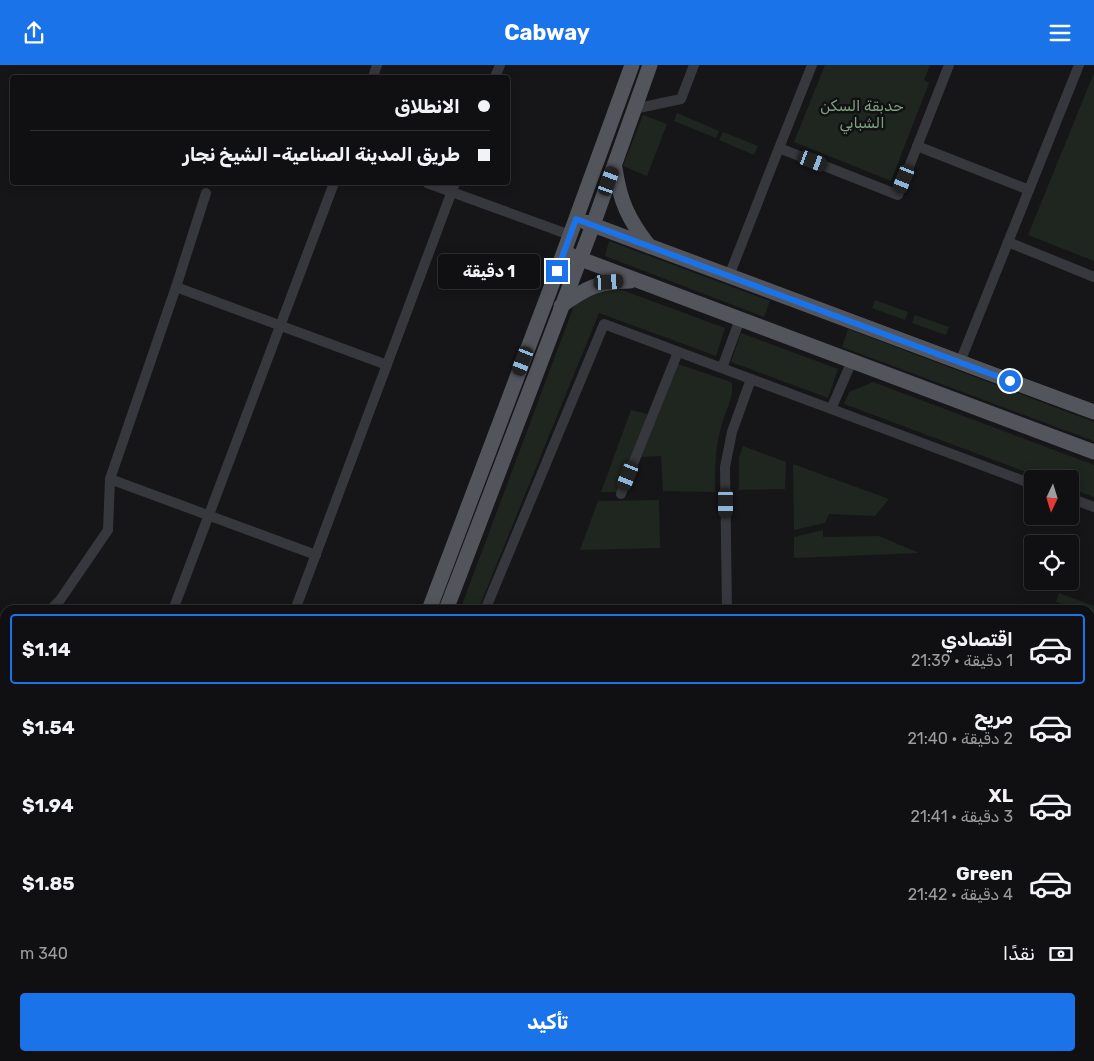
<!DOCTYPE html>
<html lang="ar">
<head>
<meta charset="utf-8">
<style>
  :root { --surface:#101012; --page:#1e1e20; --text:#f1f3f6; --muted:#9c9d9f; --line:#303032; --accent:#1a73e8 }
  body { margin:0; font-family:Rubik,"Noto Naskh Arabic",sans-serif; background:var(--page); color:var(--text); direction:rtl; height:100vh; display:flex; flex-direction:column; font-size:19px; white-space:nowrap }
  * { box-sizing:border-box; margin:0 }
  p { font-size:16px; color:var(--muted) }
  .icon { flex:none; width:28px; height:28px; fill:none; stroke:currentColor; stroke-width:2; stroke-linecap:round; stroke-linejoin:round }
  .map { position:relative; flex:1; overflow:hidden; direction:ltr }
  .details { position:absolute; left:0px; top:540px; width:1095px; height:456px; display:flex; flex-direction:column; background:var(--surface); border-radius:15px 15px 0 0; box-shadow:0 2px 12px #0003,0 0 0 1px var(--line); direction:rtl }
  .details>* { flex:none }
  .top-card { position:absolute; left:10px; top:10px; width:500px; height:110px; border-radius:5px; box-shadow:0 2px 12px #0003,0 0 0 1px var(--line); direction:rtl; display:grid; align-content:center; height:110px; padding:0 20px; background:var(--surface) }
  .needle { width:32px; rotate:184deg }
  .controls { position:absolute; left:1024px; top:405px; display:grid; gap:10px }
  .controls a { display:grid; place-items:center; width:55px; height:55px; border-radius:5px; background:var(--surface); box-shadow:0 2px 12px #0003,0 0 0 1px var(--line); font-size:25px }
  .end { position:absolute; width:22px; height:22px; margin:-11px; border:6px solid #1a73e8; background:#fff; box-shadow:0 0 0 2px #fff }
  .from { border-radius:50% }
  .bubble { position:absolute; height:35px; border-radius:5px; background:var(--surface); box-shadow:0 2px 12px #0003,0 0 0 1px var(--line); font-size:16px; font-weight:700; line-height:35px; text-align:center; direction:rtl }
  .car { position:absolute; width:15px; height:30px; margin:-15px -8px; border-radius:6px; box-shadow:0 0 4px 1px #0007; background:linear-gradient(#222 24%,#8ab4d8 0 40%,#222 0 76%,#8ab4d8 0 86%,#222 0) }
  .top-card b { display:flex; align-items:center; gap:18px; height:48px; font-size:19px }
  .top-card b+b { border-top:1px solid var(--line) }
  .top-card i { width:12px; height:12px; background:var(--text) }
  ul { padding:9px 0 0; list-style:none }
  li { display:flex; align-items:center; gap:15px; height:70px; margin:0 10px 8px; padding:0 10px; border:2px solid transparent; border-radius:5px }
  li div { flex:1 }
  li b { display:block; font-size:19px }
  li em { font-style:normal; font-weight:700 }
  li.active { border-color:var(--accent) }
  li>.icon { width:45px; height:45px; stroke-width:1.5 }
  .pay { display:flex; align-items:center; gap:12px; height:55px; padding:0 20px; font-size:19px }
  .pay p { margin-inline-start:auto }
  .primary-button { display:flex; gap:10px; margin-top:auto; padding:10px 20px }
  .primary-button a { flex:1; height:58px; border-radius:5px; background:var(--accent); color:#fff; font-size:20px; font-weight:700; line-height:58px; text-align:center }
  header { display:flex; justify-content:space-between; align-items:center; height:65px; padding:0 20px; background:var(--accent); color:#fff; font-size:22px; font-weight:700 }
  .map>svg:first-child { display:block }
</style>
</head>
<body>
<header><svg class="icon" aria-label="menu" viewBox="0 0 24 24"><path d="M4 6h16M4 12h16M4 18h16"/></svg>Cabway<svg class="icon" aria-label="share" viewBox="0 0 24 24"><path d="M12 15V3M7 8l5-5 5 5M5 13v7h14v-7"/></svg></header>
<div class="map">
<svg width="1094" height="996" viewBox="0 0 1094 996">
  <rect width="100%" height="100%" fill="#161618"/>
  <g fill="#1e261f">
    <path d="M 825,0 L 930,0 L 924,15 L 929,18 L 891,116 L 794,77 Z"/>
    <path d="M 1094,8 L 1094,196 L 1028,170 Z"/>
    <path d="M 677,48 L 719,66 L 716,73 L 674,56 Z"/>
    <path d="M 643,50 L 667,59 L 647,111 L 623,101 Z"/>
    <path d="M 723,67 L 758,81 L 754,90 L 719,75 Z"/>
    <path d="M 609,176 L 770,236 L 764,252 L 605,191 Z"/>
    <path d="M 597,224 L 622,225 L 725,263 L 716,291 L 599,248 L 478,545 L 460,545 L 578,230 Z"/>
    <path d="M 875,235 L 908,247 L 905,255 L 872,243 Z"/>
    <path d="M 915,250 L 949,262 L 946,270 L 912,258 Z"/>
    <path d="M 848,264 L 1094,357 L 1094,376 L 842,282 Z"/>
    <path d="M 741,268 L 838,304 L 828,333 L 731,297 Z"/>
    <path d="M 678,299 L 731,317 C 736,329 725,347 722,359 C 715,381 715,404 715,427 L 663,426 L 661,391 L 641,392 Z"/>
    <path d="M 873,317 L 1094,400 L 1094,432 L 1070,423 L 1070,414 L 1045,414 L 844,339 L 849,327 Z"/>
    <path d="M 631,345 L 648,349 L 619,427 L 601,427 Z"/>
    <path d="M 743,381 L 786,397 L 785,424 L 739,425 L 739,393 Z"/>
    <path d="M 793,399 L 889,434 L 875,451 L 829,449 L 825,458 L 794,465 Z"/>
    <path d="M 659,435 L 660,483 L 580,485 L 598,436 Z"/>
    <path d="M 823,465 L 823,472 L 879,471 L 919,488 L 794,493 L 794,472 Z"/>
    <path d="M 1059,528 L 1094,541 L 1094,550 L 1090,549 L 1090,545 L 1079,545 L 1056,537 Z"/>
    <path d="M 302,991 L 464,991 L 463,996 L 300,996 Z"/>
  </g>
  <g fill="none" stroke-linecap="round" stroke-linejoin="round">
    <g stroke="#37383d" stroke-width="10">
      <path d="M 373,12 L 377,0"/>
      <path d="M 495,12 L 500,0"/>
      <path d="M 634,44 L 681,34 L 694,0"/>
      <path d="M 917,81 L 1029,125"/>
      <path d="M 779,83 L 812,0"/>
      <path d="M 427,118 L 570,170"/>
      <path d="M 1008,177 L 1094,212"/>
      <path d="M 729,211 L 779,83 L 898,130 L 949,0"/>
      <path d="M 176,222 L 387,300"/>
      <path d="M 960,297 L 1079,0"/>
      <path d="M 722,303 L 740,254"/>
      <path d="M 831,344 L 852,296"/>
      <path d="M 110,414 L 316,490"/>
      <path d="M 621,429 L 678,287"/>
      <path d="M 1070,433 L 1094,442"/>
      <path d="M 50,545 L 60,535 L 108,465 L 110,414 L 176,222 L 206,128"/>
      <path d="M 173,545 L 334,118"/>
      <path d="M 295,545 L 455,118"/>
      <path d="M 485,545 L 604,259 L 1032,419"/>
      <path d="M 727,545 L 725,402 L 732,367 L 751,314"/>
      <path d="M 0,584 L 5,584"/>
      <path d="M 1090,621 L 1094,623"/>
      <path d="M 0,819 L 5,822"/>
      <path d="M 0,985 L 5,987"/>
      <path d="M 18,991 L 32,996"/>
      <path d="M 76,996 L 78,991"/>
    </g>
    <g stroke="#53555c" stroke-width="15">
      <path d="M 615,103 C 620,136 628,154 649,181"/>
      <path d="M 585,157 L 1094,347"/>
      <path d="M 570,190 L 1094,387"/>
      <path d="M 561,241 C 587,222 598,217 630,216"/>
      <path d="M 429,545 L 550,225 L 632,0"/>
      <path d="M 446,545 L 593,160 L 650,0"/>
      <path d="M 257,996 L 259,991"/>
      <path d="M 276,996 L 278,991"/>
    </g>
  </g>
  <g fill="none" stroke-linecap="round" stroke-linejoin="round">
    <path stroke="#1a73e8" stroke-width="6" d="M 557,206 L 576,154 L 1010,316"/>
  </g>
  <g text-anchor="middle" stroke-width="5" stroke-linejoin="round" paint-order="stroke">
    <g font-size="15" fill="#7fa381" stroke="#111113">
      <text x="862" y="46">حدبقة السكن<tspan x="862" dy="17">الشبابي</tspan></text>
    </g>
  </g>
</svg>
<div class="controls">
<a><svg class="needle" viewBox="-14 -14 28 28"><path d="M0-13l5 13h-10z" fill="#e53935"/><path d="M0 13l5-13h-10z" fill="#9c9d9f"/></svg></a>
<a><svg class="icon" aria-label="locate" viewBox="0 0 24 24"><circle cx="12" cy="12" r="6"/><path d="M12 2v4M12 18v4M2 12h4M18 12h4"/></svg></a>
</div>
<i class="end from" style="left:1010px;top:316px"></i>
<i class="end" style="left:557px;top:206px"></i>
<div class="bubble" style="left:438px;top:189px;width:102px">1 دقيقة</div>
<i class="car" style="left:813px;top:96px;rotate:111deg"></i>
<i class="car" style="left:904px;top:114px;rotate:202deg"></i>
<i class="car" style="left:609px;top:116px;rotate:20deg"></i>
<i class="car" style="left:609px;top:217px;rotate:87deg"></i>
<i class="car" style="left:523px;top:296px;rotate:201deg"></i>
<i class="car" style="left:628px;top:411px;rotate:202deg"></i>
<i class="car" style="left:726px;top:438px;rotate:180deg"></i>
<div class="top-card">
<b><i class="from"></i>الانطلاق</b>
<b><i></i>طريق المدينة الصناعية- الشيخ نجار</b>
</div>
<section class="details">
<ul>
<li class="active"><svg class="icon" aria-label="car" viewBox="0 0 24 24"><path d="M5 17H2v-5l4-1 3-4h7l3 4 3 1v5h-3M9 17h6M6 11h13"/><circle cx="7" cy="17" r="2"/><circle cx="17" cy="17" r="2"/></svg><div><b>اقتصادي</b><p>1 دقيقة · 21:39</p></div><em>$1.14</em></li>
<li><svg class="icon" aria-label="car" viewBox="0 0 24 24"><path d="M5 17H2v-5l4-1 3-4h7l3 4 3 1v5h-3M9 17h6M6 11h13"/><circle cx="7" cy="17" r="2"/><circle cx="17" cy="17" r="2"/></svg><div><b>مريح</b><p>2 دقيقة · 21:40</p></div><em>$1.54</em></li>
<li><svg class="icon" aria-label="car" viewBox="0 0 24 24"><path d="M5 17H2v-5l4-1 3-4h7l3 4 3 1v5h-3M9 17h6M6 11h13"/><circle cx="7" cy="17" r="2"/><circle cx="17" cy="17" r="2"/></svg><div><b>XL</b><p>3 دقيقة · 21:41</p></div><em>$1.94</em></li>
<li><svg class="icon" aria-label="car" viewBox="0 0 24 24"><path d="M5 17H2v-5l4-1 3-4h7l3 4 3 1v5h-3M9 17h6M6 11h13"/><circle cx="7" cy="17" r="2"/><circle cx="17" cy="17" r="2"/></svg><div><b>Green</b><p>4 دقيقة · 21:42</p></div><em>$1.85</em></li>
</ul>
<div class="pay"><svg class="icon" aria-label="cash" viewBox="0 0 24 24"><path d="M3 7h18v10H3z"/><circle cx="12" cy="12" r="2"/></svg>نقدًا<p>340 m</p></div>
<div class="primary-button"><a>تأكيد</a></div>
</section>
</div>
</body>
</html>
